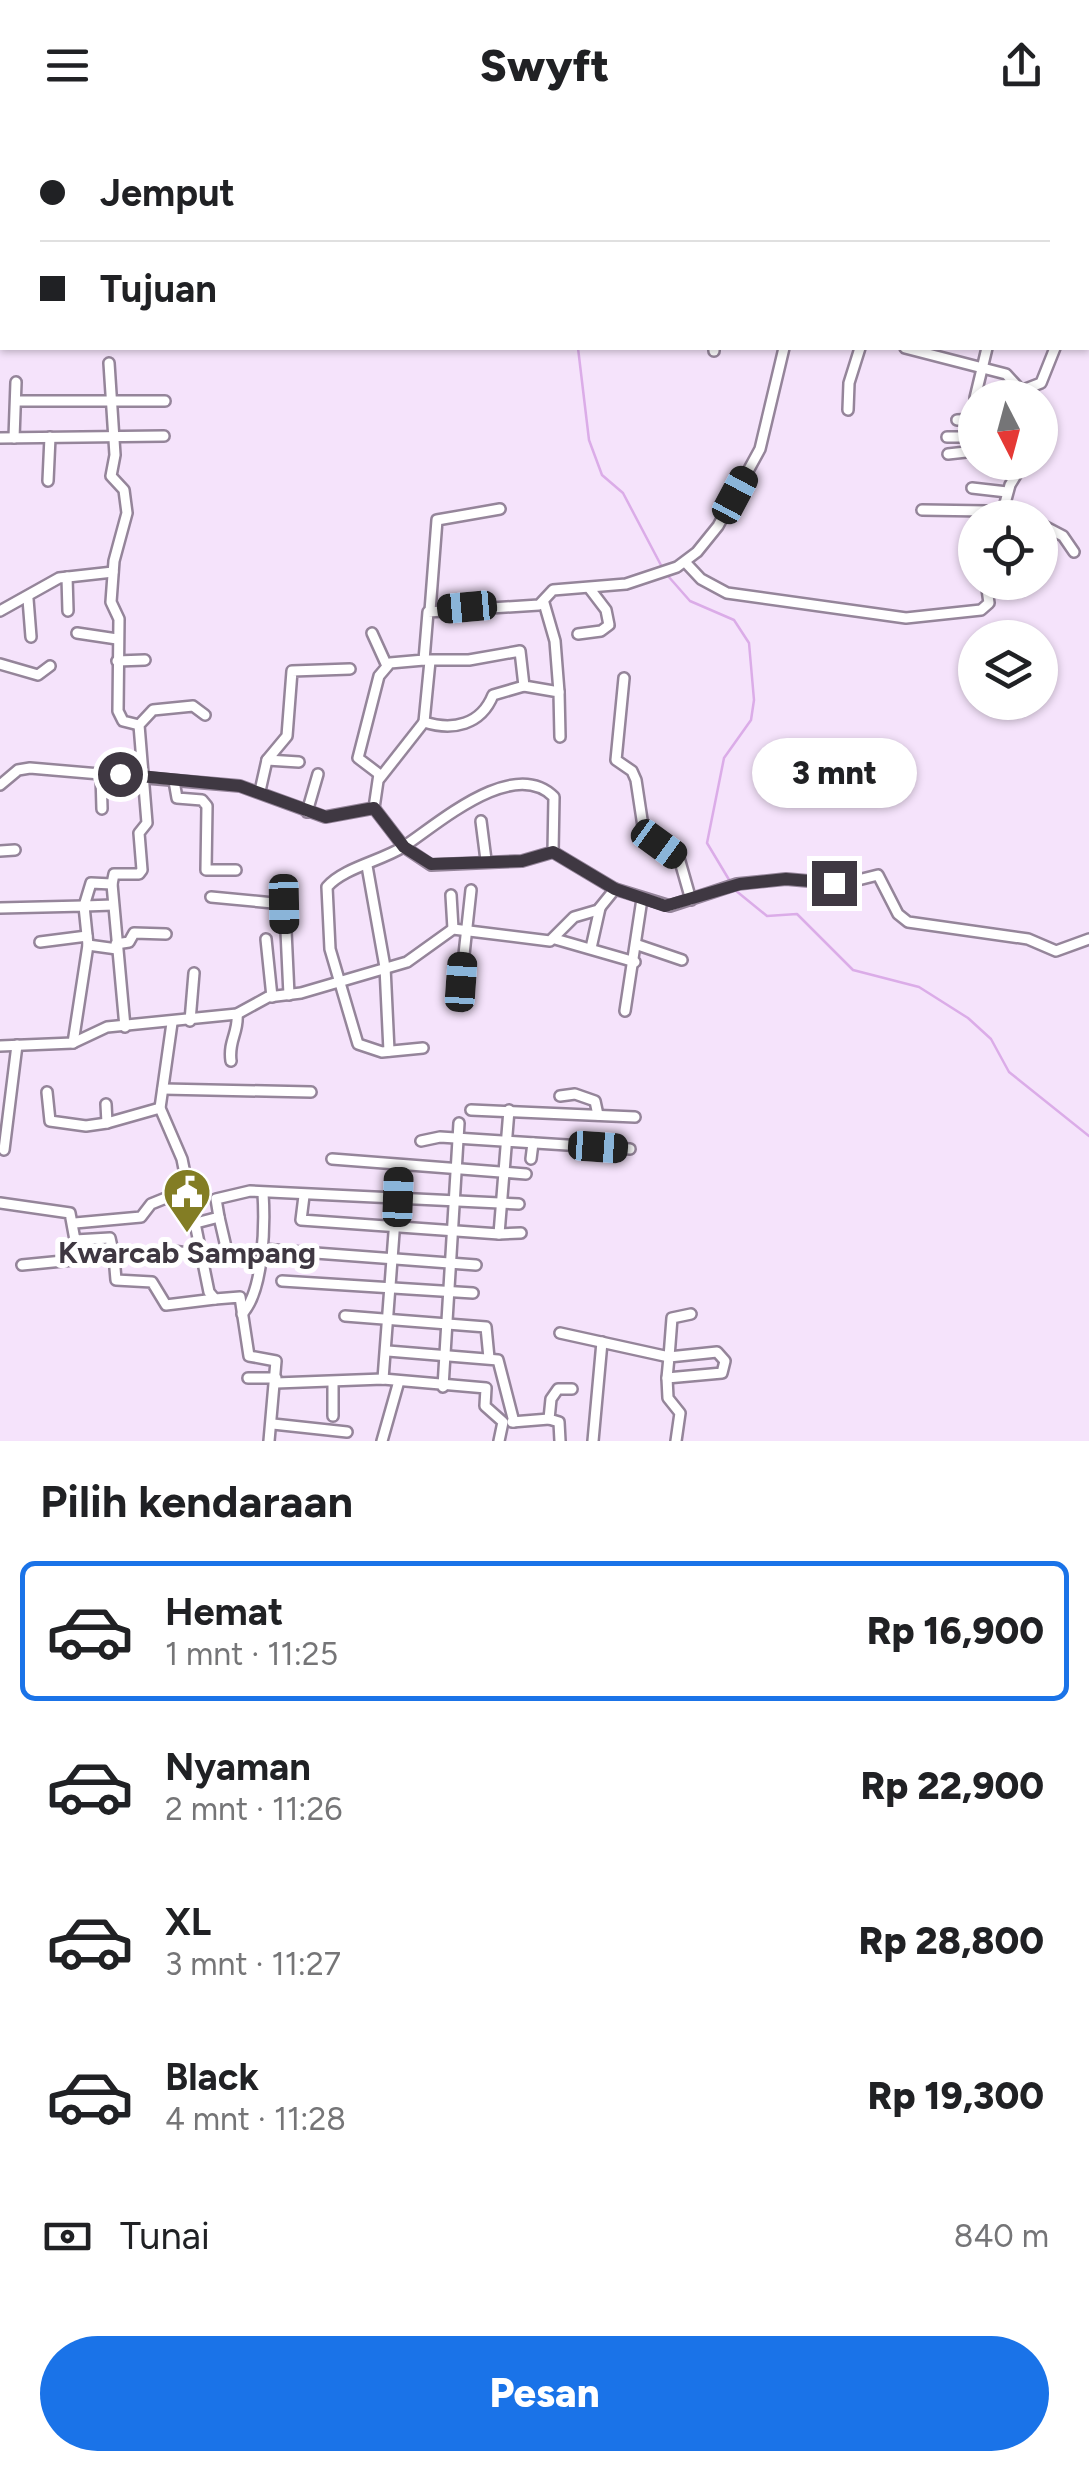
<!DOCTYPE html>
<html lang="id">
<head>
<meta charset="utf-8">
<style>
  :root { --surface:#fff; --page:#f2f2f2; --text:#202124; --muted:#757577; --line:#e0e0e0; --accent:#1a73e8 }
  body { margin:0; font-family:Figtree,sans-serif; background:var(--page); color:var(--text); height:100vh; display:flex; flex-direction:column; font-size:38px; white-space:nowrap }
  * { box-sizing:border-box; margin:0 }
  p { font-size:32px; color:var(--muted) }
  .icon { flex:none; width:55px; height:55px; fill:none; stroke:currentColor; stroke-width:2; stroke-linecap:round; stroke-linejoin:round }
  .map { position:relative; height:1311px; overflow:hidden }
  .drawer { display:flex; flex-direction:column; background:var(--surface); flex:1 }
  .drawer>* { flex:none }
  .banner { position:absolute; left:0px; top:0px; width:1090px; height:220px; box-shadow:0 2px 8px #0004; display:grid; align-content:center; height:220px; padding:0 40px; background:var(--surface) }
  .needle { width:65px; rotate:174deg }
  .buttons { position:absolute; left:958px; top:250px; display:grid; gap:20px }
  .buttons a { display:grid; place-items:center; width:100px; height:100px; border-radius:50%; background:var(--surface); box-shadow:0 2px 8px #0004; font-size:50px }
  .end { position:absolute; width:45px; height:45px; margin:-22px; border:12px solid #3f3842; background:#fff; box-shadow:0 0 0 5px #fff }
  .from { border-radius:50% }
  .bubble { position:absolute; height:70px; border-radius:35px; background:var(--surface); box-shadow:0 2px 8px #0004; font-size:32px; font-weight:800; line-height:70px; text-align:center }
  .car { position:absolute; width:30px; height:60px; margin:-30px -15px; border-radius:12px; box-shadow:0 0 8px 2px #0007; background:linear-gradient(#222 24%,#8ab4d8 0 40%,#222 0 76%,#8ab4d8 0 86%,#222 0) }
  .banner b { display:flex; align-items:center; gap:35px; height:95px; font-size:38px }
  .banner b+b { border-top:2px solid var(--line) }
  .banner i { width:25px; height:25px; background:var(--text) }
  ul { padding:0; list-style:none }
  li { display:flex; align-items:center; gap:30px; height:140px; margin:0 20px 15px; padding:0 20px; border:5px solid transparent; border-radius:15px }
  li div { flex:1 }
  li b { display:block; font-size:38px }
  li em { font-style:normal; font-weight:800 }
  li.current { border-color:var(--accent) }
  li>.icon { width:90px; height:90px; stroke-width:1.5 }
  h2 { padding:0 40px; font-size:45px; line-height:120px }
  .pay { display:flex; align-items:center; gap:25px; height:110px; padding:0 40px; font-size:38px }
  .pay p { margin-inline-start:auto }
  .cta { display:flex; gap:20px; margin-top:auto; padding:20px 40px }
  .cta a { flex:1; height:115px; border-radius:60px; background:var(--accent); color:#fff; font-size:40px; font-weight:800; line-height:115px; text-align:center }
  header { display:flex; justify-content:space-between; align-items:center; height:130px; padding:0 40px; background:var(--surface); font-size:45px; font-weight:800 }
  .map>svg:first-child { display:block }
</style>
</head>
<body>
<header><svg class="icon" aria-label="menu" viewBox="0 0 24 24"><path d="M4 6h16M4 12h16M4 18h16"/></svg>Swyft<svg class="icon" aria-label="share" viewBox="0 0 24 24"><path d="M12 15V3M7 8l5-5 5 5M5 13v7h14v-7"/></svg></header>
<div class="map">
<svg width="1089" height="1311" viewBox="0 0 1089 1311">
  <rect width="100%" height="100%" fill="#f5e3fb"/>
  <g fill="none" stroke-linecap="round" stroke-linejoin="round">
    <g stroke="#dbace8" stroke-width="2.5">
      <path d="M 534,2 L 535,0"/>
      <path d="M 578,218 L 589,310 L 602,345 L 623,363 L 663,439"/>
      <path d="M 668,446 L 690,471 L 734,490 L 749,513 L 754,570 L 751,590 L 724,628 L 707,713 L 731,753"/>
      <path d="M 735,760 L 767,786 L 797,784 L 853,840 L 919,857 L 968,888 L 991,909 L 1009,942 L 1089,1006"/>
    </g>
    <g stroke="#95859a" stroke-width="14">
      <g id="minor">
        <path d="M 128,0 L 129,2"/>
        <path d="M 390,0 L 390,2"/>
        <path d="M 867,0 L 868,2"/>
        <path d="M 910,0 L 917,2"/>
        <path d="M 683,2 L 684,0"/>
        <path d="M 823,2 L 823,0"/>
        <path d="M 0,100 L 2,100"/>
        <path d="M 0,154 L 2,155"/>
        <path d="M 0,192 L 2,192"/>
        <path d="M 1088,212 L 1089,212"/>
        <path d="M 714,218 L 714,221"/>
        <path d="M 905,218 L 1006,244 L 1028,268"/>
        <path d="M 109,233 L 115,325 L 111,346 L 124,360 L 127,383 L 114,431 L 111,472 L 119,489 L 118,581 L 123,591 L 139,595"/>
        <path d="M 1023,260 L 1041,253 L 1055,218"/>
        <path d="M 975,268 L 987,218"/>
        <path d="M 16,271 L 165,271"/>
        <path d="M 848,280 L 849,253 L 860,218"/>
        <path d="M 957,290 L 975,289"/>
        <path d="M 947,307 L 975,307"/>
        <path d="M 0,308 L 164,306"/>
        <path d="M 14,308 L 16,252"/>
        <path d="M 948,324 L 975,321"/>
        <path d="M 1002,332 L 1020,339"/>
        <path d="M 48,351 L 50,307"/>
        <path d="M 972,358 L 1007,362"/>
        <path d="M 922,380 L 987,381 L 1014,388"/>
        <path d="M 1001,388 L 1010,355 L 1024,332"/>
        <path d="M 1040,394 L 1063,406 L 1074,422"/>
        <path d="M 686,433 L 701,449 L 727,463 L 906,488 L 981,480 L 989,473 L 986,452"/>
        <path d="M 67,447 L 68,481"/>
        <path d="M 28,469 L 31,507"/>
        <path d="M 544,473 L 555,511 L 559,562"/>
        <path d="M 0,481 L 59,448 L 113,442"/>
        <path d="M 430,481 L 437,390 L 500,379"/>
        <path d="M 77,503 L 117,509"/>
        <path d="M 372,503 L 387,536"/>
        <path d="M 578,504 L 601,501 L 609,495 L 606,480 L 590,459"/>
        <path d="M 424,530 L 469,530 L 520,521 L 524,556 L 559,562 L 560,607"/>
        <path d="M 117,531 L 145,530"/>
        <path d="M 430,531 L 424,592 C 453,601 481,595 493,565 L 524,556"/>
        <path d="M 0,534 L 38,545 L 50,536"/>
        <path d="M 624,548 L 616,630 L 632,641 L 636,650 L 644,703 L 679,728 L 691,770"/>
        <path d="M 267,630 L 299,632"/>
        <path d="M 101,644 L 102,679"/>
        <path d="M 380,648 L 424,592"/>
        <path d="M 174,651 L 177,668 L 202,670 L 207,676 L 206,740 L 236,740"/>
        <path d="M 0,655 L 18,640 L 30,638 L 240,656 L 325,687 L 374,678 L 404,717 L 431,735 L 522,731 L 553,722 L 615,759"/>
        <path d="M 260,661 L 267,630 L 287,606 L 292,541 L 350,539"/>
        <path d="M 374,678 L 379,644 L 358,628 L 379,546 L 390,533 L 424,530 L 428,482 L 539,475 L 553,460 L 626,454 L 677,437 L 697,422 L 718,396 L 760,319 L 784,218"/>
        <path d="M 307,682 L 318,644"/>
        <path d="M 481,691 L 486,730"/>
        <path d="M 0,721 L 15,720"/>
        <path d="M 367,736 L 385,837 L 389,921"/>
        <path d="M 112,754 L 91,753 L 84,776 L 113,775"/>
        <path d="M 284,758 L 289,865"/>
        <path d="M 451,765 L 453,799"/>
        <path d="M 211,767 L 284,774"/>
        <path d="M 0,778 L 84,776 L 88,815 L 73,913"/>
        <path d="M 266,809 L 272,867"/>
        <path d="M 555,809 L 635,832"/>
        <path d="M 40,812 L 87,806"/>
        <path d="M 116,814 L 129,812 L 134,803 L 166,804"/>
        <path d="M 88,815 L 117,819"/>
        <path d="M 638,815 L 682,830"/>
        <path d="M 591,818 L 600,778"/>
        <path d="M 461,852 L 471,760"/>
        <path d="M 625,881 L 642,769"/>
        <path d="M 190,891 L 194,843"/>
        <path d="M 172,893 L 160,978 L 182,1029 L 209,1162 L 215,1169 L 240,1167 L 249,1226 L 276,1231 L 269,1311"/>
        <path d="M 125,897 L 112,754 L 114,744 L 139,744 L 142,740 L 139,703 L 147,693 L 139,595 L 153,580 L 193,576 L 205,585"/>
        <path d="M 0,916 L 73,913 L 107,897 L 237,884 L 268,867 L 301,863 L 407,832 L 453,799 L 550,811 L 574,787 L 598,780 L 615,759 L 670,776 L 737,754 L 786,749 L 842,754 L 878,745 L 898,784 L 908,792 L 1028,809 L 1056,821 L 1089,809"/>
        <path d="M 423,918 L 382,922 L 358,914 L 330,819 L 327,757 C 343,738 381,731 403,717 C 437,695 513,626 554,667 L 553,722"/>
        <path d="M 231,931 C 228,911 239,902 237,884"/>
        <path d="M 163,959 L 311,962"/>
        <path d="M 47,962 L 50,991 L 86,996 L 107,993"/>
        <path d="M 560,966 L 575,964 L 595,971 L 598,985"/>
        <path d="M 106,974 L 107,993 L 160,978"/>
        <path d="M 471,980 L 635,987"/>
        <path d="M 421,1011 L 440,1007 L 630,1019"/>
        <path d="M 4,1020 L 17,915"/>
        <path d="M 332,1029 L 526,1044"/>
        <path d="M 531,1029 L 533,1013"/>
        <path d="M 304,1066 L 301,1090 L 499,1104 L 509,980"/>
        <path d="M 0,1073 L 70,1083 L 75,1110 L 110,1108 L 114,1126 L 173,1121 L 203,1125"/>
        <path d="M 219,1087 L 229,1130"/>
        <path d="M 75,1093 L 141,1087 L 151,1074 L 188,1059"/>
        <path d="M 196,1093 L 219,1087 L 216,1069 L 250,1061 L 519,1074"/>
        <path d="M 499,1104 L 521,1103"/>
        <path d="M 262,1119 L 476,1135"/>
        <path d="M 22,1135 L 114,1126 L 116,1150 L 152,1152 L 166,1175 L 215,1169"/>
        <path d="M 282,1151 L 473,1163"/>
        <path d="M 242,1184 C 264,1161 265,1094 263,1063"/>
        <path d="M 345,1186 L 486,1197 L 489,1228"/>
        <path d="M 560,1203 L 669,1227 L 672,1188 L 691,1184"/>
        <path d="M 388,1221 L 498,1230 L 514,1292"/>
        <path d="M 717,1222 L 725,1231 L 722,1243 L 667,1248 L 669,1227 Z"/>
        <path d="M 248,1248 L 276,1248"/>
        <path d="M 667,1248 L 668,1268 L 680,1283 L 676,1311"/>
        <path d="M 383,1249 L 399,1036"/>
        <path d="M 333,1252 L 333,1286"/>
        <path d="M 276,1253 L 383,1249 L 486,1258 L 485,1276 L 503,1292 L 499,1311"/>
        <path d="M 443,1257 L 459,993"/>
        <path d="M 512,1292 L 549,1289"/>
        <path d="M 273,1294 L 347,1302"/>
        <path d="M 382,1311 L 399,1251"/>
        <path d="M 560,1311 L 559,1292 L 549,1289 L 551,1269 L 558,1259 L 572,1259"/>
        <path d="M 593,1311 L 602,1212"/>
      </g>
    </g>
    <g stroke="#95859a" stroke-width="15">
      <g id="major">
        <path d="M 188,2 L 191,0"/>
        <path d="M 0,32 L 2,33"/>
      </g>
    </g>
    <use href="#minor" stroke="#fff" stroke-width="9"/>
    <use href="#major" stroke="#fff" stroke-width="10"/>
  </g>
  <g fill="none" stroke-linecap="round" stroke-linejoin="round">
    <path stroke="#3f3842" stroke-width="12" d="M 120,644 L 240,656 L 326,687 L 374,678 L 404,717 L 431,734 L 522,731 L 553,722 L 615,759 L 665,776 L 740,754 L 786,749 L 834,753"/>
  </g>
  <defs>
    <g id="civic-pin" transform="scale(2.5)"><path d="M0 17L-7.5 6A9.5 9.5 0 1 1 7.5 6Z" fill="#837d24" stroke="#fff"/><path d="M-.6-6.5H3V-4.5H.6V-3L4-1V1h2V6H-6V1h2V-1L-.6-3ZM-1.2 2.5V6h2.4V2.5Z" fill="#fff"/></g>
  </defs>
  <g fill-rule="evenodd">
    <use href="#civic-pin" x="187" y="1062"/>
  </g>
  <g text-anchor="middle" stroke-width="10" stroke-linejoin="round" paint-order="stroke">
    <g font-size="30" font-weight="bold" fill="#3f3842" stroke="#fff">
      <text x="187" y="1133">Kwarcab Sampang</text>
    </g>
  </g>
</svg>
<div class="buttons">
<a><svg class="needle" viewBox="-14 -14 28 28"><path d="M0-13l5 13h-10z" fill="#e53935"/><path d="M0 13l5-13h-10z" fill="#757577"/></svg></a>
<a><svg class="icon" aria-label="locate" viewBox="0 0 24 24"><circle cx="12" cy="12" r="6"/><path d="M12 2v4M12 18v4M2 12h4M18 12h4"/></svg></a>
<a><svg class="icon" aria-label="layers" viewBox="0 0 24 24"><path d="M12 4l9 5-9 5-9-5zM3 14l9 5 9-5"/></svg></a>
</div>
<i class="end from" style="left:120px;top:644px"></i>
<i class="end" style="left:834px;top:753px"></i>
<div class="bubble" style="left:752px;top:608px;width:165px">3 mnt</div>
<i class="car" style="left:735px;top:365px;rotate:28deg"></i>
<i class="car" style="left:467px;top:477px;rotate:265deg"></i>
<i class="car" style="left:659px;top:714px;rotate:126deg"></i>
<i class="car" style="left:284px;top:774px;rotate:179deg"></i>
<i class="car" style="left:461px;top:852px;rotate:4deg"></i>
<i class="car" style="left:598px;top:1017px;rotate:94deg"></i>
<i class="car" style="left:398px;top:1067px;rotate:2deg"></i>
<div class="banner">
<b><i class="from"></i>Jemput</b>
<b><i></i>Tujuan</b>
</div>
</div>
<section class="drawer">
<h2>Pilih kendaraan</h2>
<ul>
<li class="current"><svg class="icon" aria-label="car" viewBox="0 0 24 24"><path d="M5 17H2v-5l4-1 3-4h7l3 4 3 1v5h-3M9 17h6M6 11h13"/><circle cx="7" cy="17" r="2"/><circle cx="17" cy="17" r="2"/></svg><div><b>Hemat</b><p>1 mnt · 11:25</p></div><em>Rp 16,900</em></li>
<li><svg class="icon" aria-label="car" viewBox="0 0 24 24"><path d="M5 17H2v-5l4-1 3-4h7l3 4 3 1v5h-3M9 17h6M6 11h13"/><circle cx="7" cy="17" r="2"/><circle cx="17" cy="17" r="2"/></svg><div><b>Nyaman</b><p>2 mnt · 11:26</p></div><em>Rp 22,900</em></li>
<li><svg class="icon" aria-label="car" viewBox="0 0 24 24"><path d="M5 17H2v-5l4-1 3-4h7l3 4 3 1v5h-3M9 17h6M6 11h13"/><circle cx="7" cy="17" r="2"/><circle cx="17" cy="17" r="2"/></svg><div><b>XL</b><p>3 mnt · 11:27</p></div><em>Rp 28,800</em></li>
<li><svg class="icon" aria-label="car" viewBox="0 0 24 24"><path d="M5 17H2v-5l4-1 3-4h7l3 4 3 1v5h-3M9 17h6M6 11h13"/><circle cx="7" cy="17" r="2"/><circle cx="17" cy="17" r="2"/></svg><div><b>Black</b><p>4 mnt · 11:28</p></div><em>Rp 19,300</em></li>
</ul>
<div class="pay"><svg class="icon" aria-label="cash" viewBox="0 0 24 24"><path d="M3 7h18v10H3z"/><circle cx="12" cy="12" r="2"/></svg>Tunai<p>840 m</p></div>
<div class="cta"><a>Pesan</a></div>
</section>
</body>
</html>
